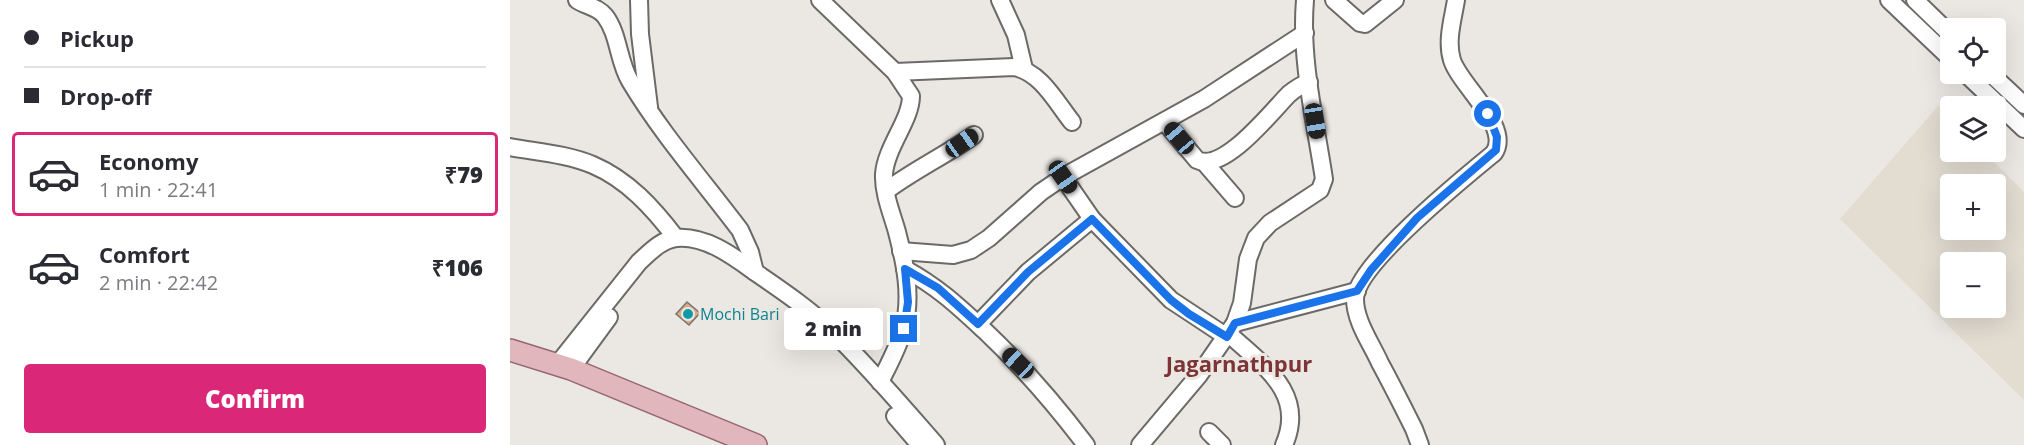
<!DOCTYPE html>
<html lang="en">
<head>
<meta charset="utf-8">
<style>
  :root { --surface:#fff; --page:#f7f7f7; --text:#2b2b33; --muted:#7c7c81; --line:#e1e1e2; --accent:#db2777 }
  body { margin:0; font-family:"Open Sans",sans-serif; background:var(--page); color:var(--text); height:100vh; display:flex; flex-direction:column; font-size:22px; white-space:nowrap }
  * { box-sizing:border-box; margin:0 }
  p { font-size:20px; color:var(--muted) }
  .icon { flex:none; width:33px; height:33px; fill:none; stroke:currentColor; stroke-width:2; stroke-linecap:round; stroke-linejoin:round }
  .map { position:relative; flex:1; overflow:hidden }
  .sheet { display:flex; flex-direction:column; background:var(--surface); width:510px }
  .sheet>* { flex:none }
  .top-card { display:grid; align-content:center; height:132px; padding:0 24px; background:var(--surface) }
  .fabs { position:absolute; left:1430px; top:18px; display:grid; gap:12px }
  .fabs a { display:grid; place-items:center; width:66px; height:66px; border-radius:6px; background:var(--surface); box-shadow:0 6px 24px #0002; font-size:30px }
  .end { position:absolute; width:27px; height:27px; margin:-14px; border:8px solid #1a73e8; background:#fff; box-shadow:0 0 0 3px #fff }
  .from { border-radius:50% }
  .bubble { position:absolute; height:42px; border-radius:6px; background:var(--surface); box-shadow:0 6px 24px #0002; font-size:20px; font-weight:800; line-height:42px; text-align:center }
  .car { position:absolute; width:18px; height:36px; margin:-18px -9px; border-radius:8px; box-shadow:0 0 4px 2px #0007; background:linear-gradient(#222 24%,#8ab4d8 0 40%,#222 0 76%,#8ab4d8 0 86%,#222 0) }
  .top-card b { display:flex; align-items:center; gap:21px; height:57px; font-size:22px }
  .top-card b+b { border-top:2px solid var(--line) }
  .top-card i { width:15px; height:15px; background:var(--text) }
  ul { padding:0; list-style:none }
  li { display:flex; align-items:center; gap:18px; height:84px; margin:0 12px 9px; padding:0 12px; border:3px solid transparent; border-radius:6px }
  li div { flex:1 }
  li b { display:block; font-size:22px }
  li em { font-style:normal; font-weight:800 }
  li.on { border-color:var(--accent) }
  li>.icon { width:54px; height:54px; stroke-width:1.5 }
  .primary-button { display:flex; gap:12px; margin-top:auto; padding:12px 24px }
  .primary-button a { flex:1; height:69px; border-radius:6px; background:var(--accent); color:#fff; font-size:24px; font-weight:800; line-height:69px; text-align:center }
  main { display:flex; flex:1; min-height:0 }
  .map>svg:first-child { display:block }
</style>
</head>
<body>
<main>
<section class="sheet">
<div class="top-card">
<b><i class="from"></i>Pickup</b>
<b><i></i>Drop-off</b>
</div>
<ul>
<li class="on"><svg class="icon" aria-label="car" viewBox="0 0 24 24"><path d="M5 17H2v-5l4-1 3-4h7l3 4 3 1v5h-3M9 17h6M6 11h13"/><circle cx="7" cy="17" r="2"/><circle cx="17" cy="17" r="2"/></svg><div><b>Economy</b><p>1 min · 22:41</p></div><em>₹79</em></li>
<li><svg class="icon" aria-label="car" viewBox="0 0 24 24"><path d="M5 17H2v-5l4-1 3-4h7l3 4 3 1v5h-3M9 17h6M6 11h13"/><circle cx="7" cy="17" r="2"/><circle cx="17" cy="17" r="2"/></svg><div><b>Comfort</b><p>2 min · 22:42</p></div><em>₹106</em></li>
</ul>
<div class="primary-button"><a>Confirm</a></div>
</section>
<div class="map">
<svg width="1514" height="445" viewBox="0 0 1514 445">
  <rect width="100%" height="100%" fill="#ebe8e4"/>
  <path fill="#e2dcd1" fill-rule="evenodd" d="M 1429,105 L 1440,116 L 1440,152 L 1474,152 L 1514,192 L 1514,400 L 1330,219 ZM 1440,184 L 1485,184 L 1485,230 L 1440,230 ZM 1440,262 L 1485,262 L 1485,308 L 1440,308 Z"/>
  <path fill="#dcaa81" stroke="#787472" stroke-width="1.5" d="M 177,302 L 190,313 L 179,325 L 166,314 Z"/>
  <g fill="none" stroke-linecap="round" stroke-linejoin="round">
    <g stroke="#6c6a67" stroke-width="20">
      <g id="minor">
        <path d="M 67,0 C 76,6 88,7 95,16 C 109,34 108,61 120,81 C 151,133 193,181 230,230 L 240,252 L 245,272"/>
        <path d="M 129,0 L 130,34 L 139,107"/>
        <path d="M 310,0 L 385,72 L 401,96 C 401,120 376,147 374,174 C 373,193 382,214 387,232 C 395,263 402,295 394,327 C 389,346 379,364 370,382"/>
        <path d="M 490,0 L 506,35 L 514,69"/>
        <path d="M 824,0 L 850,23 L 855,24 L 885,0"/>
        <path d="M 1379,0 L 1440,58"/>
        <path d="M 1405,0 L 1440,34"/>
        <path d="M 385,72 L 504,67 C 531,72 546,102 562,122"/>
        <path d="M 1456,74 L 1514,129"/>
        <path d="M 1481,74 L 1514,105"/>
        <path d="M 655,122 L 687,160 C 714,173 762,111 779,94 C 785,89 791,85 799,82"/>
        <path d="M 0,147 C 27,152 57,154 83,165 C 118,180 143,208 166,238"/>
        <path d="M 694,162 L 725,198"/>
        <path d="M 553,177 L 582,219 L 661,300 L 717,337"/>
        <path d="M 376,191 C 404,170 436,155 464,135"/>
        <path d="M 391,251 L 443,255 L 461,250 L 479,238 L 531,192 L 553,177 L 694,99 L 795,33"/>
        <path d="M 395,269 C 428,287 448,306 475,331 C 513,367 545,404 576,445"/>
        <path d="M 725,323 L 847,291"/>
        <path d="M 468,324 L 518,272 L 582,219"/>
        <path d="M 719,334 C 752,365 797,393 774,445"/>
        <path d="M 47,365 L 129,262 C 140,252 151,240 166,238 C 195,235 223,256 245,272 C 271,290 298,308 321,330 C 358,366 392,406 426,445"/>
        <path d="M 61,369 L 99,317"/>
        <path d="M 385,416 L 410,445"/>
        <path d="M 699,432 L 712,445"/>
        <path d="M 630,445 L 689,375 L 725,323 L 732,303 L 738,259 L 746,238 L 760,223 L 810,190 L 814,179 C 805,120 790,59 795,0"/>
        <path d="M 910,445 L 904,429 C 893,407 882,385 870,363 C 861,343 845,321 845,299 C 846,265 956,176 984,153 C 1002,127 949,84 942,60 C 936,41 943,19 946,0"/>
      </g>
    </g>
    <g stroke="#96676e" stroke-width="24">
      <path id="major" d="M 0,350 L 61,369 L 246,445"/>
    </g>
    <use href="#minor" stroke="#fff" stroke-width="16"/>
    <use href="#major" stroke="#e2b6bd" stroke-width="21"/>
  </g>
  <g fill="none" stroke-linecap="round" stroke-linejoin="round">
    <path stroke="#1a73e8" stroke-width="8" d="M 394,329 L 398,302 L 395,269 L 428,288 L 468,324 L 518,272 L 582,219 L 661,300 L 679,314 L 717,337 L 725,323 L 847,291 L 861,270 L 907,218 L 986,150 L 987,137 L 978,114"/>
  </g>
  <circle fill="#0f9aa8" stroke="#ebe8e4" stroke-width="2" cx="178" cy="314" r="6"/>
  <g text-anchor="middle" stroke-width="6" stroke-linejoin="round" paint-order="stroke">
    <g font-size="16" fill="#0d838f" stroke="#ebe8e4" text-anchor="start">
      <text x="190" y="320">Mochi Bari</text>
    </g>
    <g font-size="22" font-weight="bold" fill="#7c3436" stroke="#ebe8e4">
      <text x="729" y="372">Jagarnathpur</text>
    </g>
  </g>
</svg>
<div class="fabs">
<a><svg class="icon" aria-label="locate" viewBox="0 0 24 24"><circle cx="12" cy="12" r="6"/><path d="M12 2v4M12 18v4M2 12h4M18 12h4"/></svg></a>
<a><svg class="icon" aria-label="layers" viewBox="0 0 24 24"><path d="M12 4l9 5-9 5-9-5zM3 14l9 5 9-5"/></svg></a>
<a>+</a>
<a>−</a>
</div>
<i class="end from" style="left:978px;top:114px"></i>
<i class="end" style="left:394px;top:329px"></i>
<div class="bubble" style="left:274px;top:308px;width:99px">2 min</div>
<i class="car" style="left:805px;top:121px;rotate:171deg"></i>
<i class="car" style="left:669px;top:138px;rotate:320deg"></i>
<i class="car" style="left:452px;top:143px;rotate:55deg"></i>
<i class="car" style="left:553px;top:177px;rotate:145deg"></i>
<i class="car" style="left:508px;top:363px;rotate:313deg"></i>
</div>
</main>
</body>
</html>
